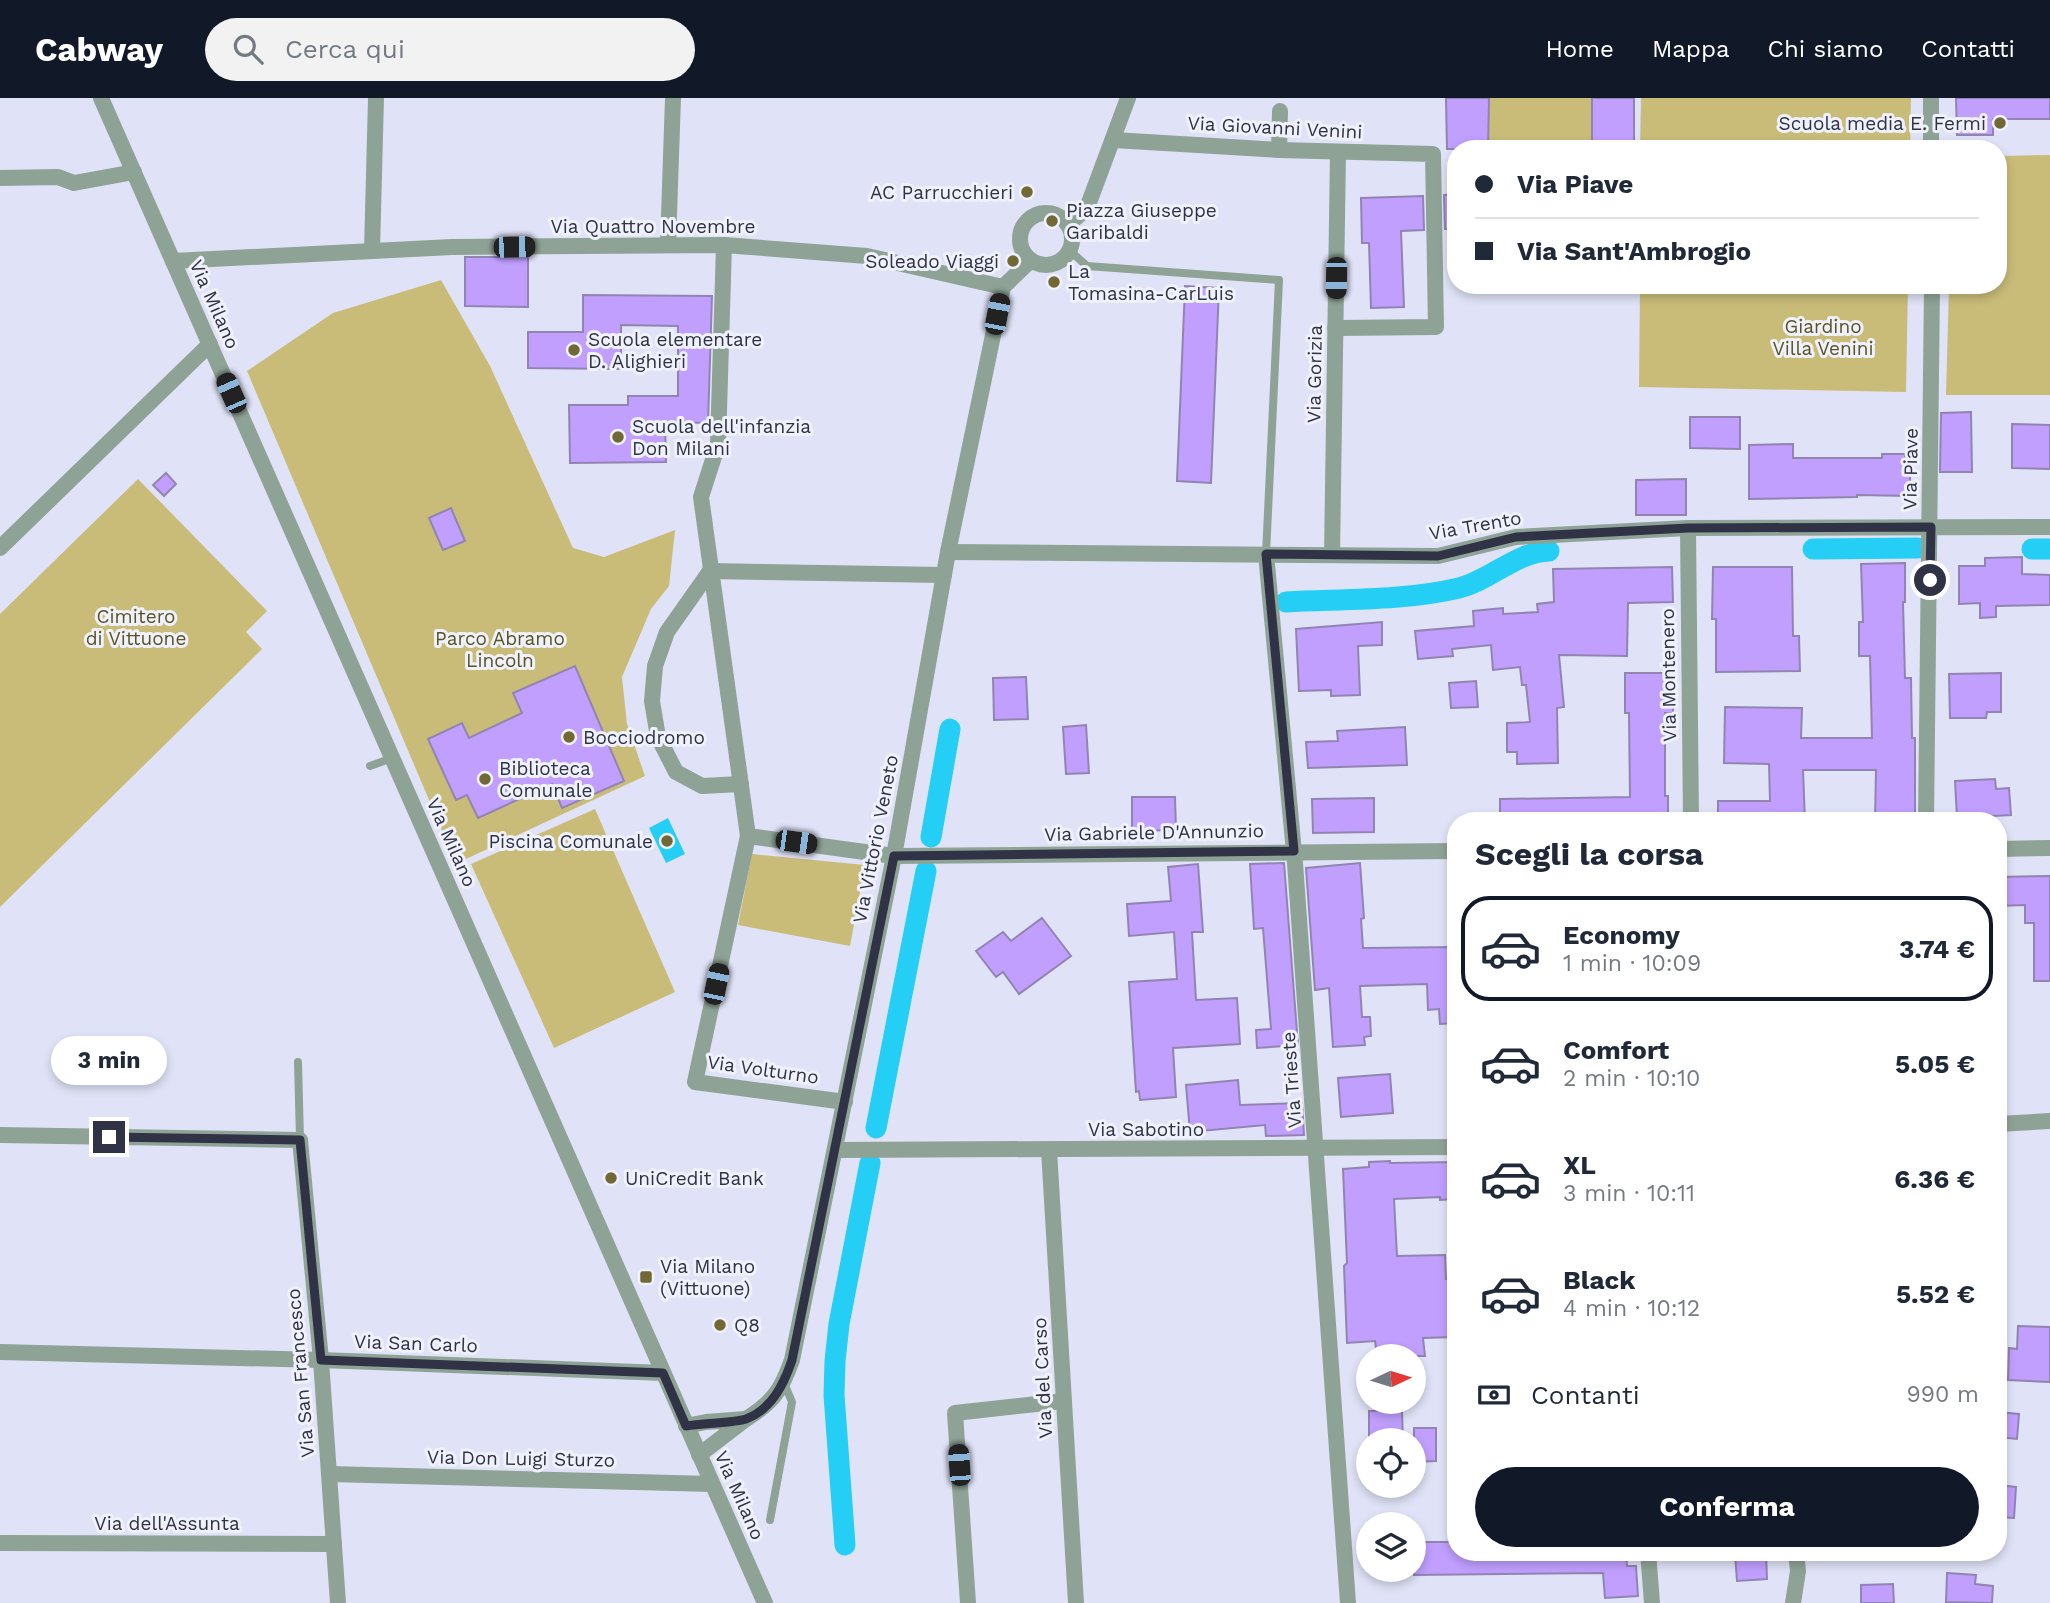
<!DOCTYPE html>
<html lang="it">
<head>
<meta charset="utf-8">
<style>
  :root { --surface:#fff; --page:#f2f2f3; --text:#1f2937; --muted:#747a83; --line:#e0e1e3; --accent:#111827 }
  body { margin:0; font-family:"Work Sans",sans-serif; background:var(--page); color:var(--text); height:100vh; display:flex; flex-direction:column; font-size:26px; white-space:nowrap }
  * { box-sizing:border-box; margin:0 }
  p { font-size:23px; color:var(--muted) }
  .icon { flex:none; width:38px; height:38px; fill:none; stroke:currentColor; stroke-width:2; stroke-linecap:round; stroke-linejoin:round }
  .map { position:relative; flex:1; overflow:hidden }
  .sheet { position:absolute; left:1447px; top:714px; width:560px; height:749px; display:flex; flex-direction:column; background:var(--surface); border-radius:28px; box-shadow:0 4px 10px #0003 }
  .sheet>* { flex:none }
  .hud { position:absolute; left:1447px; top:42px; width:560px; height:154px; border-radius:28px; box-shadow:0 4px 10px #0003; display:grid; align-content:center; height:154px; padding:0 28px; background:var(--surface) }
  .needle { width:46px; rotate:86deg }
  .tools { position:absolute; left:1356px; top:1246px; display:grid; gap:14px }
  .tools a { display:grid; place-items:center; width:70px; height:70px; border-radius:50%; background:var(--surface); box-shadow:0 4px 10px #0003; font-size:35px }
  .end { position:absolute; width:32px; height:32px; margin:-16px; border:9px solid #303246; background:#fff; box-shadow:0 0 0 4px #fff }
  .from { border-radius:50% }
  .bubble { position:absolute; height:49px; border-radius:24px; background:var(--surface); box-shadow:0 4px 10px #0003; font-size:23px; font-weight:700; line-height:49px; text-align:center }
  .car { position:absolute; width:21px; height:42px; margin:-21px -10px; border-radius:9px; box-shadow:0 0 5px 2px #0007; background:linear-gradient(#222 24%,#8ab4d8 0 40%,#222 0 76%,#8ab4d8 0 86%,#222 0) }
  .hud b { display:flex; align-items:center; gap:24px; height:66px; font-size:26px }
  .hud b+b { border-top:2px solid var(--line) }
  .hud i { width:18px; height:18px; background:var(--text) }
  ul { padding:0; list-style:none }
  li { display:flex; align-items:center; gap:21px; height:105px; margin:0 14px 10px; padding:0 14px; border:4px solid transparent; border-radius:28px }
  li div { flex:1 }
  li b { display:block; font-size:26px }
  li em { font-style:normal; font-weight:700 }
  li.current { border-color:var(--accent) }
  li>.icon { width:63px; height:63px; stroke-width:1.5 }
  h2 { padding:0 28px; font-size:32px; line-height:84px }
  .pay { display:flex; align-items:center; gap:18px; height:77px; padding:0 28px; font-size:26px }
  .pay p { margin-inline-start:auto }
  .cta { display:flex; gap:14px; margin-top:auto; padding:14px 28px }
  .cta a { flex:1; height:80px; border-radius:42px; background:var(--accent); color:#fff; font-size:28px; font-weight:700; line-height:80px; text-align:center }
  header { display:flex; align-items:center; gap:42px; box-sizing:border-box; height:98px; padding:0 35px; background:var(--accent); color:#fff }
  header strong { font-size:33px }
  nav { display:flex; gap:38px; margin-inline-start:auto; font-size:24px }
  .search { width:490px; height:63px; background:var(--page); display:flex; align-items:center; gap:18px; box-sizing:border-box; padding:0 24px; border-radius:38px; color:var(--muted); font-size:26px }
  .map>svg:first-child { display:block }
</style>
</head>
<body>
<header>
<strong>Cabway</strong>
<div class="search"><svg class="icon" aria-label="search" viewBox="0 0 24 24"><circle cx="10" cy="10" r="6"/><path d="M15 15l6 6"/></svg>Cerca qui</div>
<nav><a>Home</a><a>Mappa</a><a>Chi siamo</a><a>Contatti</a></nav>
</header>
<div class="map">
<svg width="2050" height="1505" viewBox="0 0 2050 1505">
  <rect width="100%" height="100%" fill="#e0e3f7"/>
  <g fill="#c9bc79">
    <path d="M 1489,0 L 1592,0 L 1592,51 L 1488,51 Z"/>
    <path d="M 1641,0 L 1911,0 L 1910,51 L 1640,51 Z"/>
    <path d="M 2050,57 L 2050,297 L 1946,297 L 1949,187 L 1998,187 L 1999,58 Z"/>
    <path d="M 441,182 L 490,268 L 573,450 L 604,459 L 675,432 L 669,488 L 651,511 L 622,579 L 627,626 L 645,678 L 466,761 L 446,742 L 247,273 L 333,215 Z"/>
    <path d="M 1640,187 L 1908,187 L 1906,294 L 1639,289 Z"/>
    <path d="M 138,381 L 267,513 L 246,534 L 262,551 L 0,809 L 0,516 Z"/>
    <path d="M 595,711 L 675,894 L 554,950 L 471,766 Z"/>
    <path d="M 752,756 L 865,767 L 850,848 L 738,827 Z"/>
  </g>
  <path fill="#24cef5" d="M 668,720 L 685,756 L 666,765 L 649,730 Z"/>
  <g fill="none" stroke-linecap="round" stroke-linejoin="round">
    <g stroke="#24cef5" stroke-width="21">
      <path d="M 1813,451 L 1918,450"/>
      <path d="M 2032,451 L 2050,451"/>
      <path d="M 1286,504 C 1343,501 1404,503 1459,490 C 1491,482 1516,454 1549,453"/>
      <path d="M 931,739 L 950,631"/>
      <path d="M 876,1030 L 926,773"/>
      <path d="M 845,1447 L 834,1297 L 835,1263 L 839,1226 L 870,1065"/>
    </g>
  </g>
  <g fill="#c09fff" stroke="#9284b1" stroke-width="2">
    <path d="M 1446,0 L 1489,0 L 1488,51 L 1447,51 Z"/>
    <rect x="1592" y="0" width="42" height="51"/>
    <path d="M 1956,0 L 2050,0 L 2050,21 L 1993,21 L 1993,37 L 1957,37 Z"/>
    <path d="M 1456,96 L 1456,131 L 1445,131 L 1444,97 Z"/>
    <path d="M 1423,98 L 1424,132 L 1401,133 L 1404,209 L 1371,210 L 1369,145 L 1362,145 L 1361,100 Z"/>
    <path d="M 465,159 L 528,159 L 528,209 L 465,208 Z"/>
    <path d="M 1185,188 L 1219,190 L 1211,385 L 1177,383 Z"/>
    <path d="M 583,197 L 712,198 L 708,325 L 665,324 L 666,364 L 570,365 L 569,307 L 628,307 L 628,298 L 678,298 L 678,228 L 621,227 L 621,271 L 528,270 L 528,234 L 583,234 Z"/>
    <path d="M 1971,314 L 1972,374 L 1940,374 L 1941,315 Z"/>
    <path d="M 1690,319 L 1740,319 L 1740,351 L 1690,350 Z"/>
    <path d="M 2012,326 L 2050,327 L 2050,371 L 2012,370 Z"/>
    <path d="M 1793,346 L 1793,360 L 1882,360 L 1882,356 L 1905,356 L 1905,364 L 1910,364 L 1910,398 L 1857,397 L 1857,399 L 1749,401 L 1749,347 Z"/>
    <path d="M 166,375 L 176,386 L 164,398 L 153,387 Z"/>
    <path d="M 1686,381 L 1686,417 L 1636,417 L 1636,382 Z"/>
    <path d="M 451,410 L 465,443 L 443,452 L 429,420 Z"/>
    <path d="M 2022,459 L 2022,476 L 2050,477 L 2050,507 L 1996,508 L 1996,519 L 1980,520 L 1980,505 L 1959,506 L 1959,468 L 1985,468 L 1985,460 Z"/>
    <path d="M 1905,465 L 1905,504 L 1903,504 L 1905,580 L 1911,580 L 1912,640 L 1915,640 L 1915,723 L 1875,723 L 1876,672 L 1803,672 L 1805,723 L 1718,723 L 1718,703 L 1770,703 L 1769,666 L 1724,665 L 1725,609 L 1802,610 L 1801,640 L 1872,640 L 1870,558 L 1859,558 L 1859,524 L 1863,524 L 1861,466 Z"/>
    <path d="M 1672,469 L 1673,504 L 1628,505 L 1627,558 L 1559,557 L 1564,609 L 1557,610 L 1558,665 L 1517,666 L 1517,654 L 1507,654 L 1507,625 L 1530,624 L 1526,587 L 1522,587 L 1520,569 L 1493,572 L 1491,547 L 1452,551 L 1453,558 L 1418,561 L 1415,533 L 1474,528 L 1473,513 L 1503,510 L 1503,516 L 1538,514 L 1537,506 L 1554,504 L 1553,471 Z"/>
    <path d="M 1713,469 L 1792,469 L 1793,538 L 1799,538 L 1800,573 L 1716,574 L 1716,521 L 1712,521 Z"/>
    <path d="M 1382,524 L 1382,547 L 1358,548 L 1360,597 L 1331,598 L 1331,592 L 1299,593 L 1296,531 Z"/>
    <path d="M 575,568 L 624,683 L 562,710 L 552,686 L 478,720 L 467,697 L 456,702 L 428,641 L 462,625 L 469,640 L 522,615 L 513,595 Z"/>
    <path d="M 1625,575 L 1673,575 L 1673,615 L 1665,615 L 1665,698 L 1668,698 L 1668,723 L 1500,723 L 1500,701 L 1630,699 L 1629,615 L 1625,615 Z"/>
    <path d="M 2001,575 L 2001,614 L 1987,614 L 1986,620 L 1950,620 L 1949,576 Z"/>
    <path d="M 1026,579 L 1028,621 L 994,622 L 993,580 Z"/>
    <path d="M 1476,583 L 1478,609 L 1451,610 L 1449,585 Z"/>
    <path d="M 1086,627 L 1089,675 L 1066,676 L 1063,629 Z"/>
    <path d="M 1405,629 L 1407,667 L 1308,670 L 1306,644 L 1338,643 L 1337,633 Z"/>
    <path d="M 1995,681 L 1996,691 L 2009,690 L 2011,717 L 1957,720 L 1955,683 Z"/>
    <path d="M 1132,699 L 1175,699 L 1176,732 L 1132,733 Z"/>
    <path d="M 1374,700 L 1374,734 L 1313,735 L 1312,701 Z"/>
    <path d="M 1284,765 L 1298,947 L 1257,950 L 1256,932 L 1271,931 L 1263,830 L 1254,831 L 1250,766 Z"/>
    <path d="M 1360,765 L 1364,820 L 1361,821 L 1363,850 L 1456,849 L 1456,925 L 1440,926 L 1439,911 L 1428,912 L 1427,886 L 1360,888 L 1362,919 L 1370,919 L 1371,938 L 1364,939 L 1365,947 L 1333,949 L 1329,890 L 1315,892 L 1306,770 Z"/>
    <path d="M 1198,766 L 1203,834 L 1192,834 L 1196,902 L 1237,900 L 1240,946 L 1173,950 L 1176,999 L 1140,1002 L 1139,993 L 1136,994 L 1129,884 L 1177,881 L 1174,834 L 1129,838 L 1127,806 L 1171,803 L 1168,769 Z"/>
    <path d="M 2050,778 L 2050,883 L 2034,883 L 2034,825 L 2025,825 L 2025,807 L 1998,808 L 1998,779 Z"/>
    <path d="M 1042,820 L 1071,858 L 1019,896 L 1003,874 L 996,879 L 976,853 L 1003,834 L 1011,843 Z"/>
    <path d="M 1390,976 L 1393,1015 L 1341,1019 L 1338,980 Z"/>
    <path d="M 1238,982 L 1240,1007 L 1302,1005 L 1304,1037 L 1266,1038 L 1265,1027 L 1190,1034 L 1186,987 Z"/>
    <path d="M 1390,1063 L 1390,1065 L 1456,1064 L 1456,1101 L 1440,1102 L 1440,1099 L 1394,1101 L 1397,1158 L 1445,1157 L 1446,1181 L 1456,1180 L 1456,1239 L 1423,1240 L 1425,1258 L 1377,1258 L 1375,1243 L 1347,1245 L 1344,1168 L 1347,1165 L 1343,1071 L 1369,1069 L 1369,1064 Z"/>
    <path d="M 2018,1228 L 2050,1229 L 2050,1284 L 2008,1282 L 2009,1250 L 2017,1251 Z"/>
    <path d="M 1369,1313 L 1402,1313 L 1403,1342 L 1369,1342 Z"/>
    <path d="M 1998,1314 L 2019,1316 L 2017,1341 L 1998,1339 Z"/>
    <path d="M 1414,1330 L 1436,1330 L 1436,1363 L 1414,1364 Z"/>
    <path d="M 1998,1387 L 2016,1389 L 2014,1420 L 1998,1419 Z"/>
    <path d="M 1414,1444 L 1456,1444 L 1456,1454 L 1626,1454 L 1627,1468 L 1636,1468 L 1638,1498 L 1605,1500 L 1603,1475 L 1414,1477 Z"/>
    <path d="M 1741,1454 L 1766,1454 L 1767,1481 L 1737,1483 L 1735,1456 Z"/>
    <path d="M 1947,1475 L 1976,1477 L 1975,1486 L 1993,1488 L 1992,1505 L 1946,1504 Z"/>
    <path d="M 1893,1486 L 1894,1505 L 1861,1505 L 1861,1487 Z"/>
  </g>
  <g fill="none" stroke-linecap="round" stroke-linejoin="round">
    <g stroke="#8ea396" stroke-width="8">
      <path d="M 1069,152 L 1087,168 L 1279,182 L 1266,456"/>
      <path d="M 370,668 L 392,660"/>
      <path d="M 298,964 L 300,1042"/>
      <path d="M 770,1422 L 792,1304 L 784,1285"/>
    </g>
    <g stroke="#8ea396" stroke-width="16">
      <path d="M 101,0 L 765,1505"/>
      <path d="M 1931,0 L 1931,51"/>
      <path d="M 1114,42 L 1279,52 L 1433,56 L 1436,229 L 1335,230"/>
      <path d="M 1279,52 L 1280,13"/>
      <path d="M 0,80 L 58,79 L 74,85 L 134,74"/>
      <circle cx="1046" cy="141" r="26"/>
      <path d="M 1068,127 L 1087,110 L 1128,0"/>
      <path d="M 668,147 L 673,0"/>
      <path d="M 724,147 L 718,346 L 701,399 L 748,738 L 695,984 L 845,1004"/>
      <path d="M 372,153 L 376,0"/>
      <path d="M 173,163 L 452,149 L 724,147 L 867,158 L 1003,189"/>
      <path d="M 1688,430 L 1691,723"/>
      <path d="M 0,450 L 210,246"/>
      <path d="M 948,454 L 1438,458 L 1516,439 L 1688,430 L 2050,429"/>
      <path d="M 1266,456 L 1295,765 L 1348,1505"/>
      <path d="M 1332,457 L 1338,54"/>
      <path d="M 710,473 L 667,534 L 655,568 L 652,603 L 658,639 L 676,674 L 702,688 L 741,686"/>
      <path d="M 710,473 L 944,477"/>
      <path d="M 1926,723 L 1932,187"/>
      <path d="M 748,738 L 894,758 L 1456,753"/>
      <path d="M 1998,751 L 2050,750"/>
      <path d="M 1998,1026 L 2050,1023"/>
      <path d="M 0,1037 L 300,1042 L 321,1262 L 338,1505"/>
      <path d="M 836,1052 L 1456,1049"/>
      <path d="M 1049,1052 L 1076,1505"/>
      <path d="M 0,1254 L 321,1262 L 663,1275"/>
      <path d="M 746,1321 C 773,1304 781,1293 792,1262 L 894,758 L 948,454 L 1003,189 L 1031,162"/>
      <path d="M 686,1328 L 706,1324 L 746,1321 L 699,1357"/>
      <path d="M 330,1376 L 712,1386"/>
      <path d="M 0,1445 L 334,1446"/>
      <path d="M 1648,1454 L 1652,1505"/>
      <path d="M 968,1505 L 955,1315 L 1064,1303"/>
      <path d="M 1793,1505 L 1798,1473 L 1796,1454"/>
    </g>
  </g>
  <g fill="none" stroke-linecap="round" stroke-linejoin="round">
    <path stroke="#303246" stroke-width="9" d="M 109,1039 L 300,1042 L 321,1262 L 663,1275 L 686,1328 C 702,1325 735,1325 746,1321 C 772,1311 784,1286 792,1262 L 894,758 L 1294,753 L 1266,456 L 1438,458 L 1516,439 L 1688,430 L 1931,429 L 1930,482"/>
  </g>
  <g fill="#726835" stroke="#eff1fb" stroke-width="2.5">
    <circle cx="2000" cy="25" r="7"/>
    <circle cx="1027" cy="94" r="7"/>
    <circle cx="1052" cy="123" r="7"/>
    <circle cx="1013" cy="163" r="7"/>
    <circle cx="1054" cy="184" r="7"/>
    <circle cx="574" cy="252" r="7"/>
    <circle cx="618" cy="339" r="7"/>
    <circle cx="569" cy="639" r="7"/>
    <circle cx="485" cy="681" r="7"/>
    <circle cx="667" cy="743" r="7"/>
    <circle cx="611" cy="1080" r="7"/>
    <rect x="639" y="1172" width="14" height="14" rx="3.5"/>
    <circle cx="720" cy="1227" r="7"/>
  </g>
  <g text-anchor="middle" stroke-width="6" stroke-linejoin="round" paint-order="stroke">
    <g font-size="19" fill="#303246" stroke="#eff1fb" text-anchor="start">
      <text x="1986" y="32" text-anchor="end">Scuola media E. Fermi</text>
      <text x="1013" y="101" text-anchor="end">AC Parrucchieri</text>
      <text x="1066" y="119">Piazza Giuseppe<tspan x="1066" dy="22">Garibaldi</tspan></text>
      <text x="999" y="170" text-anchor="end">Soleado Viaggi</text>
      <text x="1068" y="180">La<tspan x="1068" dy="22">Tomasina-CarLuis</tspan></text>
      <text x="588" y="248">Scuola elementare<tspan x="588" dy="22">D. Alighieri</tspan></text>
      <text x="632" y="335">Scuola dell'infanzia<tspan x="632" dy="22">Don Milani</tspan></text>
      <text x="583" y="646">Bocciodromo</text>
      <text x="499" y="677">Biblioteca<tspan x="499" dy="22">Comunale</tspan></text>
      <text x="653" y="750" text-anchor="end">Piscina Comunale</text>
      <text x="625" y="1087">UniCredit Bank</text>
      <text x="660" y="1175">Via Milano<tspan x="660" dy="22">(Vittuone)</tspan></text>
      <text x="734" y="1234">Q8</text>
    </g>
    <g font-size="19" fill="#303246" stroke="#eff1fb">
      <text transform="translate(1275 29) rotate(3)" y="7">Via Giovanni Venini</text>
      <text x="653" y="135">Via Quattro Novembre</text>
      <text transform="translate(215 206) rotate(66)" y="7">Via Milano</text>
      <text transform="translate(1314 276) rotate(-89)" y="7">Via Gorizia</text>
      <text transform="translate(1910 371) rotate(-89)" y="7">Via Piave</text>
      <text transform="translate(1475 427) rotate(-10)" y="7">Via Trento</text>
      <text transform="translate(1668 577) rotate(-91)" y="7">Via Montenero</text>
      <text transform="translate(1154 734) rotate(-1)" y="7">Via Gabriele D'Annunzio</text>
      <text transform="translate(875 741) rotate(-79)" y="7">Via Vittorio Veneto</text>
      <text transform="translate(452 744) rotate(66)" y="7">Via Milano</text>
      <text transform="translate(763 971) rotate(8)" y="7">Via Volturno</text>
      <text transform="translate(1291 982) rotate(-94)" y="7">Via Trieste</text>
      <text x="1146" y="1038">Via Sabotino</text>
      <text transform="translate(416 1245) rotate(2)" y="7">Via San Carlo</text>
      <text transform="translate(300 1275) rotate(-95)" y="7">Via San Francesco</text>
      <text transform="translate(1042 1280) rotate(-93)" y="7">Via del Carso</text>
      <text transform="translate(521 1360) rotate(1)" y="7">Via Don Luigi Sturzo</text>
      <text transform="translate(740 1397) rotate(66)" y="7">Via Milano</text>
      <text x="167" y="1432">Via dell'Assunta</text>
    </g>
    <g font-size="19" fill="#5c5324" stroke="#eff1fb">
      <text x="1823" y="235">Giardino<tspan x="1823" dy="22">Villa Venini</tspan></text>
      <text x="136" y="525">Cimitero<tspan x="136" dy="22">di Vittuone</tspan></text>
      <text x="500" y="547">Parco Abramo<tspan x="500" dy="22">Lincoln</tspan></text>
    </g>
  </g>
</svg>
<div class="tools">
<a><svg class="needle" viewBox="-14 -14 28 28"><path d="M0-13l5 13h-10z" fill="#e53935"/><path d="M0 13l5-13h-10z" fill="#747a83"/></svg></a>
<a><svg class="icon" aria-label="locate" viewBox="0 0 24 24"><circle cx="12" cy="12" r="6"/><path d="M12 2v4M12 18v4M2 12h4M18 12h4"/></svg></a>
<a><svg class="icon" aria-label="layers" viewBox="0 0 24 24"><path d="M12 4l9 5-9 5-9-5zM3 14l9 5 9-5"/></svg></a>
</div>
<i class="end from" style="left:1930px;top:482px"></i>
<i class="end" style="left:109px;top:1039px"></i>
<div class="bubble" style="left:51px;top:938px;width:116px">3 min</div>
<i class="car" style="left:514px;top:149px;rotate:89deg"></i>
<i class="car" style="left:1336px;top:180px;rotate:181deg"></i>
<i class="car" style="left:997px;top:216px;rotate:11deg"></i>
<i class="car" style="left:231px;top:295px;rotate:336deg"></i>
<i class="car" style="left:796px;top:744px;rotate:98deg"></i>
<i class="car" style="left:716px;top:886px;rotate:12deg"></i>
<i class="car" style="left:959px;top:1367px;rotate:356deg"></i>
<div class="hud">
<b><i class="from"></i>Via Piave</b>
<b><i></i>Via Sant'Ambrogio</b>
</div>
<section class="sheet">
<h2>Scegli la corsa</h2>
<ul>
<li class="current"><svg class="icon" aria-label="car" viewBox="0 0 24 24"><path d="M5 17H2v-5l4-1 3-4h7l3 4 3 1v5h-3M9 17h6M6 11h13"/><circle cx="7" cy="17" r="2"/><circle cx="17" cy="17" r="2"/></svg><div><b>Economy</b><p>1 min · 10:09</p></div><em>3.74 €</em></li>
<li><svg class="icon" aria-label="car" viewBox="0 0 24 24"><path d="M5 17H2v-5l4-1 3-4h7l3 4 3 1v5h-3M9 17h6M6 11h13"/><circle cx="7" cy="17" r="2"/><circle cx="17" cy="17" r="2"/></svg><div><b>Comfort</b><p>2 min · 10:10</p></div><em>5.05 €</em></li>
<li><svg class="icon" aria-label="car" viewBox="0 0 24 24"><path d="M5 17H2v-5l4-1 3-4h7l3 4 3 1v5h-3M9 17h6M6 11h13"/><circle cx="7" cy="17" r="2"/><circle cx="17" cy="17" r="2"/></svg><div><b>XL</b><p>3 min · 10:11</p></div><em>6.36 €</em></li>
<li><svg class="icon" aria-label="car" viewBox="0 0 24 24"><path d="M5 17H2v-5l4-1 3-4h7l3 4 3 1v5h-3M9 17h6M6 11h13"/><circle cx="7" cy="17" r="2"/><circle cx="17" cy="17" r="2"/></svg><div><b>Black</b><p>4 min · 10:12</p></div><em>5.52 €</em></li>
</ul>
<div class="pay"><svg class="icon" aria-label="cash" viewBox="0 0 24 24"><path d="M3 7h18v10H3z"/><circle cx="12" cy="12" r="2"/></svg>Contanti<p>990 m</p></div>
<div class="cta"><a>Conferma</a></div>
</section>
</div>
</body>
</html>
